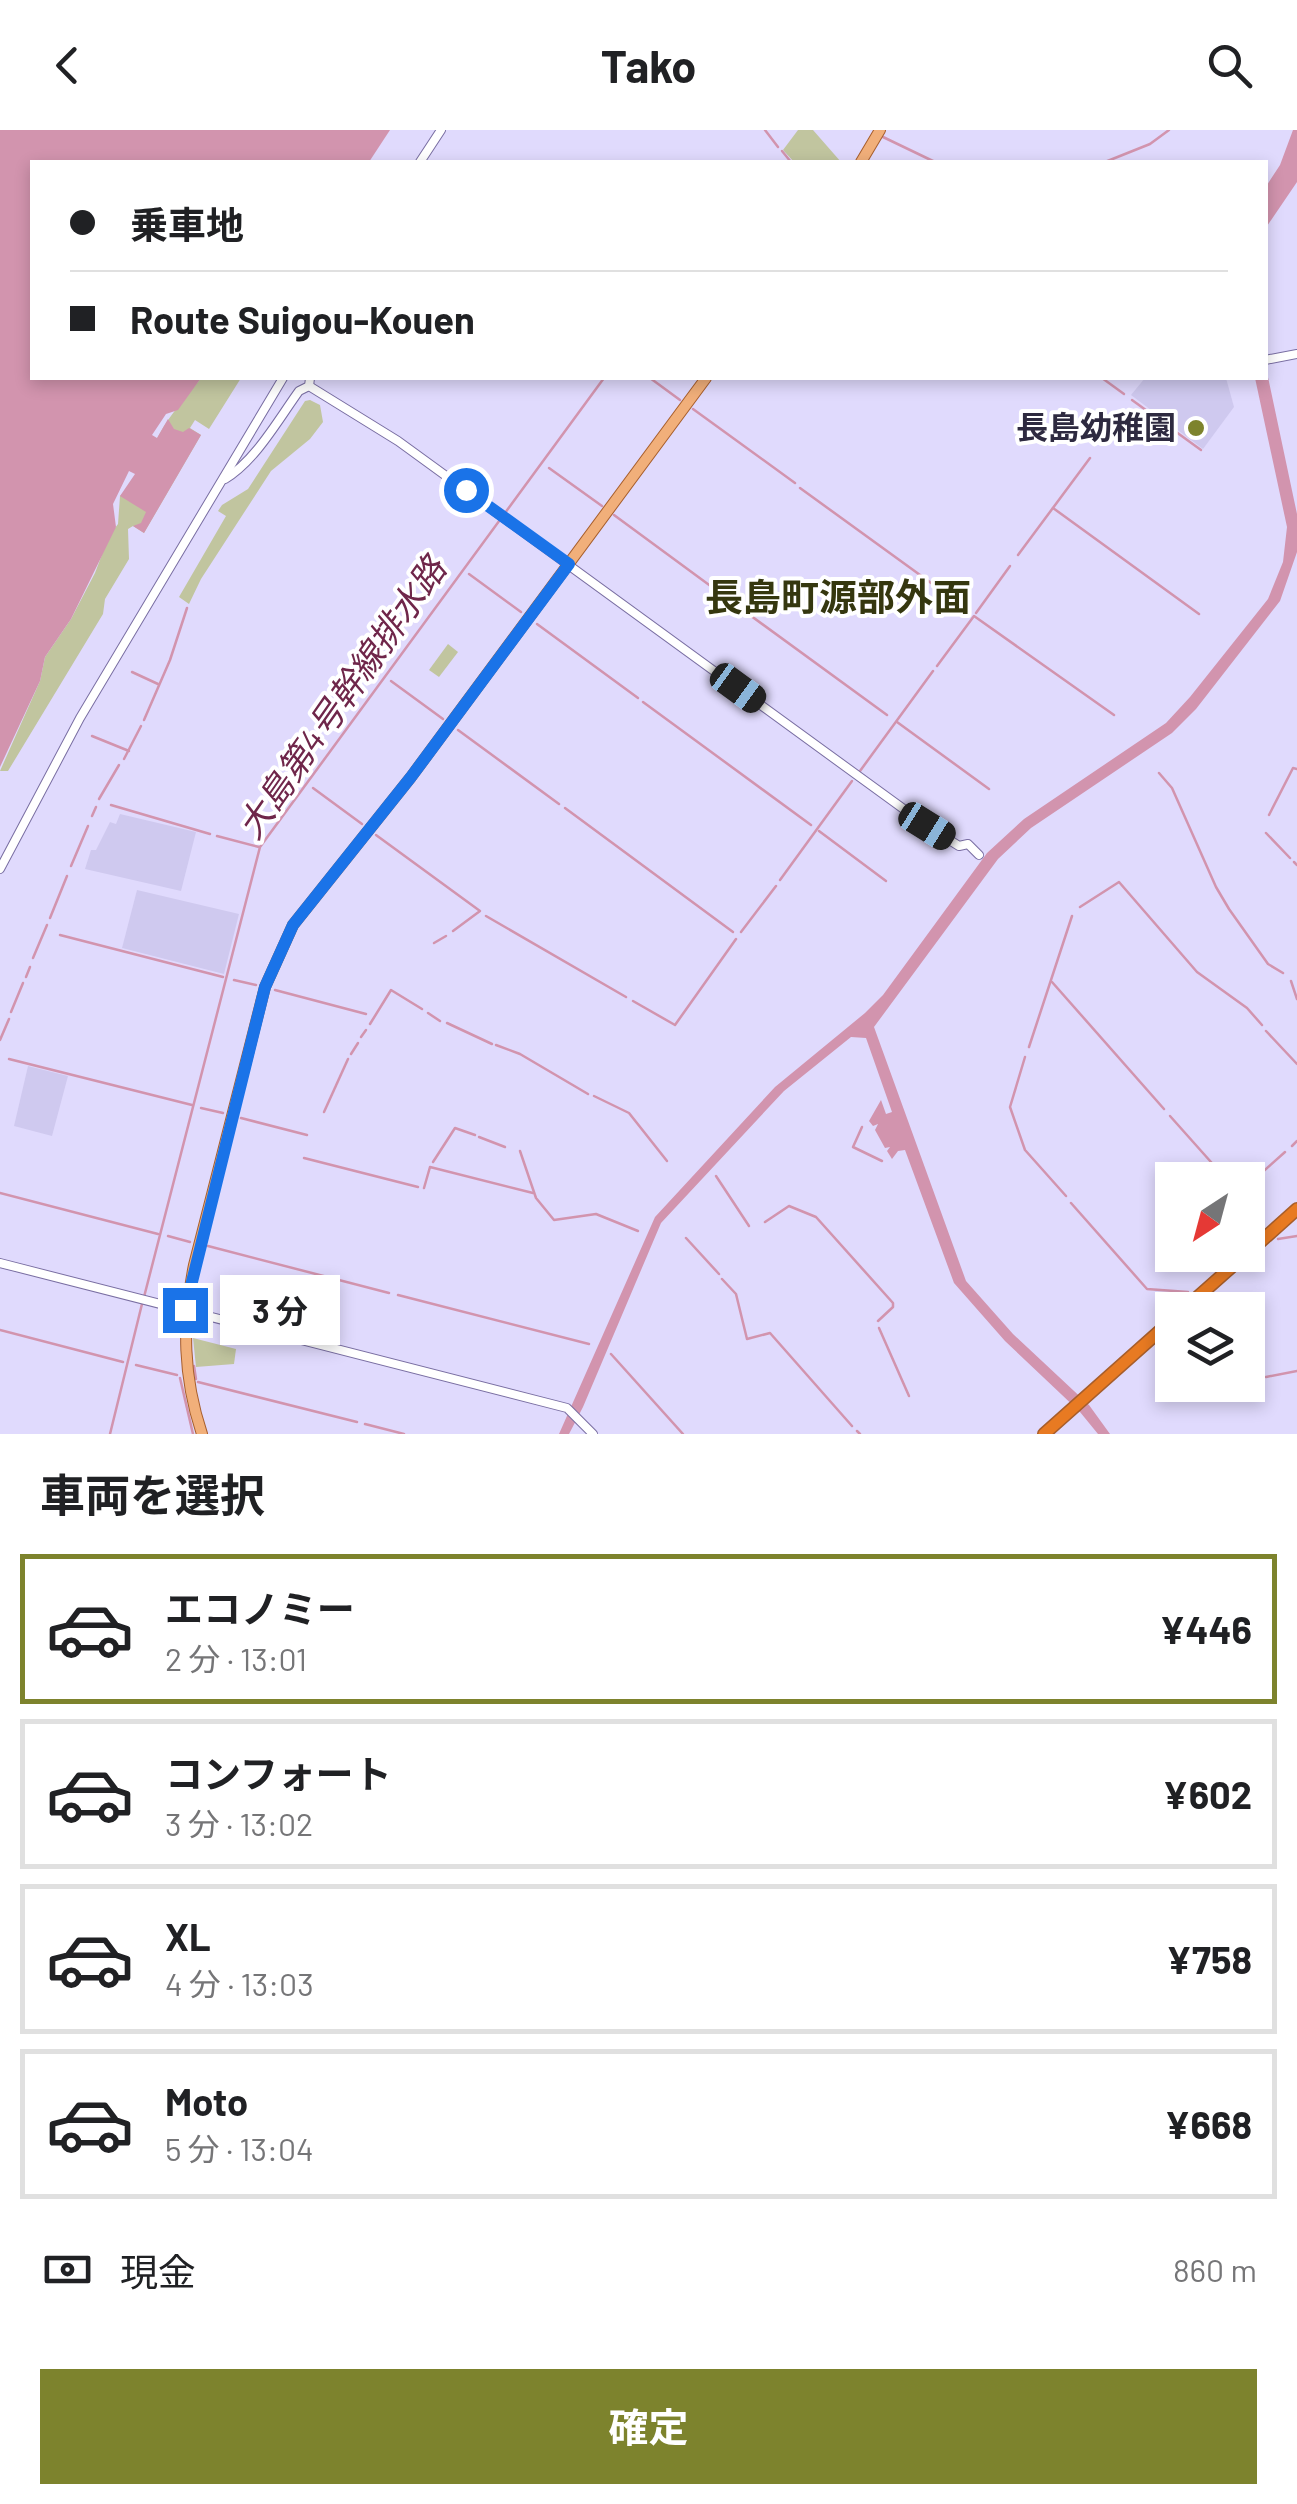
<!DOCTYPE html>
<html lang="ja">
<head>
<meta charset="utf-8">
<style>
  :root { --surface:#fff; --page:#f2f2f2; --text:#202124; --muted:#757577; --line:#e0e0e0; --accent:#7d832d }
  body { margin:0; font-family:Barlow,"Noto Sans JP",sans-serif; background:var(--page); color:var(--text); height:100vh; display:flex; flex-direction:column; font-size:38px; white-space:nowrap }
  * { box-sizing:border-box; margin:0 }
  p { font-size:32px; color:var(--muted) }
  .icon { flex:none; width:55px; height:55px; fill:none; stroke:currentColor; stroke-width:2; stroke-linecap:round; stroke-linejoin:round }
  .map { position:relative; height:1304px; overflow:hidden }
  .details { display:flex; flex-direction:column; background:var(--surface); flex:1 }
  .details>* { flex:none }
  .hud { position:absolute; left:30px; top:30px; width:1238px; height:220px; border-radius:0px; box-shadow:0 5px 15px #0003; display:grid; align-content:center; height:220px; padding:0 40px; background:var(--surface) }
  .needle { width:65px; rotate:216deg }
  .fabs { position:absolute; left:1155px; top:1032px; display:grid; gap:20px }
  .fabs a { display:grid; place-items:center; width:110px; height:110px; border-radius:0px; background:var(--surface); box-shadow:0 5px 15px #0003; font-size:50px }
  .end { position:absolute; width:45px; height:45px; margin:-22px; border:12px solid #1a73e8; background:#fff; box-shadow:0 0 0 5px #fff }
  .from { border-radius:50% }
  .bubble { position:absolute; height:70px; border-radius:0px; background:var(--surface); box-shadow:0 5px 15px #0003; font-size:32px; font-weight:700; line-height:70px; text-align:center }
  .car { position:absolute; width:30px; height:60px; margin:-30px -15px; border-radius:12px; box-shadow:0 0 8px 2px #0007; background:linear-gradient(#222 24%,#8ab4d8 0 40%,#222 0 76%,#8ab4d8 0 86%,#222 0) }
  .hud b { display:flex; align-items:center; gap:35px; height:95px; font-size:38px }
  .hud b+b { border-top:2px solid var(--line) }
  .hud i { width:25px; height:25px; background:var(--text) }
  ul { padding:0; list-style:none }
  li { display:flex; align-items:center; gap:30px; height:150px; margin:0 20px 15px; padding:0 20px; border:5px solid var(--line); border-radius:0px }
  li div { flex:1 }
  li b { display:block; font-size:38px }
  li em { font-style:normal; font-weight:700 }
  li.current { border-color:var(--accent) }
  li>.icon { width:90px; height:90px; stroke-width:1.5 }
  h2 { padding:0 40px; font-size:45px; line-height:120px }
  .pay { display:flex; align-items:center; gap:25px; height:110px; padding:0 40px; font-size:38px }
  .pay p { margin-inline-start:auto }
  .cta { display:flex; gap:20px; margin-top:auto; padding:20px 40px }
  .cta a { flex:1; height:115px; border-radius:0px; background:var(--accent); color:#fff; font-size:40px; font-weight:700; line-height:115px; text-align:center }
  header { display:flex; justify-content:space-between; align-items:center; height:130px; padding:0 40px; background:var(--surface); font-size:45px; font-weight:700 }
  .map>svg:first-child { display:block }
</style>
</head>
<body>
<header><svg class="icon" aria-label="back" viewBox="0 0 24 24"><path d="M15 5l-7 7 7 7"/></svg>Tako<svg class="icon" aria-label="search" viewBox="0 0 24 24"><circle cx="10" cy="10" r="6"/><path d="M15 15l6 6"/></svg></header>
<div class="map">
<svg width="1297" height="1304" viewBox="0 0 1297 1304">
  <rect width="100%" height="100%" fill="#e0dafd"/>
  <g fill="#cfc9ef">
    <path d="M 1145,248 L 1226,248 L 1234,277 L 1203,319 L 1131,265 Z"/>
    <path d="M 120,684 L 196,702 L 181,761 L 85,739 L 91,720 L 96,720 L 110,692 L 116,694 Z"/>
    <path d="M 137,760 L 239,784 L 224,844 L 122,818 Z"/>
    <path d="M 28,936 L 68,946 L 52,1006 L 14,996 Z"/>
  </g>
  <g fill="#c1c59f">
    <path d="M 798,0 L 813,0 L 841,32 L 794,32 L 783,20 Z"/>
    <path d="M 201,248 L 241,248 L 209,299 L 195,290 L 190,298 L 201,305 L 144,403 L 133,396 L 128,399 L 129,429 L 105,469 L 103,484 L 8,641 L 0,641 L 40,551 L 45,527 L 71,489 L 95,443 L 109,406 L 118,394 L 120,366 C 144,345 144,331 159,305 C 170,284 186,268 201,248 Z"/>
    <path d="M 310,270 L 320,275 L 323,292 L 310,309 L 271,341 L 201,449 L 189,474 L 179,467 L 226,386 L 218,381 L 222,375 L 248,359 L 305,271 Z"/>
    <path d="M 448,514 L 458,522 L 439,547 L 429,540 Z"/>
    <path d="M 193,1208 L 236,1219 L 234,1234 L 196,1237 Z"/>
  </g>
  <g fill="#d294ae">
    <path d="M 0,0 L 390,0 L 369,32 L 32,32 L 32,248 L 201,248 L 178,280 L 166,284 L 152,305 L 157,308 L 168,289 L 174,299 L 183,302 L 189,298 L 201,305 L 144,403 L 133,396 L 141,393 L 146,382 L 120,366 L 135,344 L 129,341 L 113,374 L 116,397 L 71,489 L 45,527 L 40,551 L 0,637 Z"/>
    <path d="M 1293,0 L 1297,0 L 1297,52 L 1265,99 L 1265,58 L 1280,35 Z"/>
    <path d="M 1265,233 L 1297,384 L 1297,422 L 1280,471 L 1196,579 L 1172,603 L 1031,698 L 998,729 L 874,897 L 966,1151 L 1013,1204 L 1089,1275 L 1110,1304 L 1098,1304 L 1080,1282 L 1005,1211 L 954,1153 L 905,1020 L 898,1021 L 892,1029 L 887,1021 L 890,1017 L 885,1018 L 875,1000 L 878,994 L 873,996 L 869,991 L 881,970 L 886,984 L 892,982 L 866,908 L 851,907 L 784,961 L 661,1093 L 583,1277 L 569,1304 L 559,1304 L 655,1087 L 775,957 L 865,883 L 883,865 L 987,723 L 1024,689 L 1166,593 L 1190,567 L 1268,469 L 1283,432 L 1287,397 L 1255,248 L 1265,248 Z"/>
  </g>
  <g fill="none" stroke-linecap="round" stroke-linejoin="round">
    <g stroke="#d294ae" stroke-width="2.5">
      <path d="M 765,0 L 778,17"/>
      <path d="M 883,7 L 935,32"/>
      <path d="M 782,21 L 791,32"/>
      <path d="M 1105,32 L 1150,14 L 1169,0"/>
      <path d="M 650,248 L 680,270"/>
      <path d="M 1102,248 L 1124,264"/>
      <path d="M 1132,270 L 1201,320"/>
      <path d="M 693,279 L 795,353"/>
      <path d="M 549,338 L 602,376"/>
      <path d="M 800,358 L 967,479"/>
      <path d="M 1053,378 L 1199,484"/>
      <path d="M 614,385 L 716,460"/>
      <path d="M 1018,425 L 1090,328"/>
      <path d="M 469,444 L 521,482"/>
      <path d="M 721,464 L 887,585"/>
      <path d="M 976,483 L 1010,436"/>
      <path d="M 537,494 L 638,568"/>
      <path d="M 937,536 L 974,486 L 1114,585"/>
      <path d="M 132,542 L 158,554"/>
      <path d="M 391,551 L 443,589"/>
      <path d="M 643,572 L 811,695"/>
      <path d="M 144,590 L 170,530 L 187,478"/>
      <path d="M 897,592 L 989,659"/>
      <path d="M 458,600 L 559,674"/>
      <path d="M 92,606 L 129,621"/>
      <path d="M 124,629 L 141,596"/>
      <path d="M 860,641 L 933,541"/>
      <path d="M 1159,643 L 1172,658 L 1216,757 L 1229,779 L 1268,834 L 1283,843"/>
      <path d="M 313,658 L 362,694"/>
      <path d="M 99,669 L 119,635"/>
      <path d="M 111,675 L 210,704"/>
      <path d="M 565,678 L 733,802"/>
      <path d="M 1269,685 L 1293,638 L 1297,639"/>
      <path d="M 92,686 L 96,677"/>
      <path d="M 819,701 L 886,751"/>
      <path d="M 1266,703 L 1290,728"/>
      <path d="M 376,705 L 480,781 L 453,801"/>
      <path d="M 217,706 L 259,717"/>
      <path d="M 1294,732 L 1297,735"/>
      <path d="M 71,736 L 88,696"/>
      <path d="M 780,750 L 852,651"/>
      <path d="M 1080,777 L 1119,752 L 1197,842 L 1247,878 L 1262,895"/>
      <path d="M 486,786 L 626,867"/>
      <path d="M 50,788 L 67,746"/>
      <path d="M 741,802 L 776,756"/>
      <path d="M 60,805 L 223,847"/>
      <path d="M 434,813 L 446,806"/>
      <path d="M 33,828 L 47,795"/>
      <path d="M 26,847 L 30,837"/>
      <path d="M 234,850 L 256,855"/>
      <path d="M 1291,851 L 1297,869"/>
      <path d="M 1052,852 L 1164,979"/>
      <path d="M 275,860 L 366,884"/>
      <path d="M 633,871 L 675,895 L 736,809"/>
      <path d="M 11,882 L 23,853"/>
      <path d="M 428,883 L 440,891"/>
      <path d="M 447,893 L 492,914"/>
      <path d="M 370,894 L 391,860 L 422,879"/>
      <path d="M 1266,901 L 1297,934"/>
      <path d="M 361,907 L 366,900"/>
      <path d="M 0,910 L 9,889"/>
      <path d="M 496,915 L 520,924 L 588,964"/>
      <path d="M 1029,917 L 1072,786"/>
      <path d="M 351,924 L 358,913"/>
      <path d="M 1025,927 L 1010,977 L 1025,1020 L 1066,1066"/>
      <path d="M 9,929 L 192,975"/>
      <path d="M 594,966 L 629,983 L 667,1031"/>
      <path d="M 201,978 L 223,983"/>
      <path d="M 324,982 L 348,929"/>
      <path d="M 1170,986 L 1227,1050"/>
      <path d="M 241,988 L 307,1005"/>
      <path d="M 862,997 L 853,1017 L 882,1031"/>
      <path d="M 479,1007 L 505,1017"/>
      <path d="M 1292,1016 L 1297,1011"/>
      <path d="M 520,1021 L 536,1068 L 554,1090 L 596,1084 L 638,1101"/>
      <path d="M 304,1028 L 418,1057"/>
      <path d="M 433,1032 L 455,998 L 475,1005"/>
      <path d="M 716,1046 L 749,1096"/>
      <path d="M 1248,1055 L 1285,1022"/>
      <path d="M 424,1058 L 430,1037 L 533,1063"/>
      <path d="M 0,1063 L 158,1104"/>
      <path d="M 1071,1073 L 1147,1159 L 1188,1162"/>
      <path d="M 765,1092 L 789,1076 L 816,1087 L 893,1173 L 893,1177 L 878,1191"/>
      <path d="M 168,1106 L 190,1112"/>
      <path d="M 686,1108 L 719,1144"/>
      <path d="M 1278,1109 L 1297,1106"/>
      <path d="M 208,1116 L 389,1163"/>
      <path d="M 722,1149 L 736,1164 L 747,1209 L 770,1203 L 852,1296"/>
      <path d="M 398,1165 L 589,1214"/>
      <path d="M 144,1167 L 260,717 L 604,248"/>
      <path d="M 879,1198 L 909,1266"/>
      <path d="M 0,1200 L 123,1232"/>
      <path d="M 611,1224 L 683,1304"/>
      <path d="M 136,1235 L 177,1245"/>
      <path d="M 194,1236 L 196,1249"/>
      <path d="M 1266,1247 L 1297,1241"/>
      <path d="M 180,1248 L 193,1304"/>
      <path d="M 198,1252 L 357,1292"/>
      <path d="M 365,1294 L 404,1304"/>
      <path d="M 857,1301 L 860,1304"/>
      <path d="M 110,1304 L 142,1174"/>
    </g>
    <g stroke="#796ea2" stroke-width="10">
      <g id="minor">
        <path d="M 420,32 L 441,0"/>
        <path d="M 1265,230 L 1297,224"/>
        <path d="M 309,256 L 398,311 L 927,696 L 959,716 L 968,714 L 979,725"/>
        <path d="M 225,349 C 256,330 278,290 299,261 L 309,256 L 310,248"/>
        <path d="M 0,739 L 80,588 L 283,248"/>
        <path d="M 0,1133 L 567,1278 L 593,1304"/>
      </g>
    </g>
    <g stroke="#a75e2c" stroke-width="12">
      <g id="major">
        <path d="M 861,32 L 880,0"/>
        <path d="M 202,1304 C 183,1247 182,1194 194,1135 L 265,857 L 293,795 L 411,647 L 706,248"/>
      </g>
    </g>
    <g stroke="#a75e2c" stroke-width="14">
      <g id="highway">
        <path d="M 1248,1123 L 1297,1079"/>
        <path d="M 1183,1180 L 1245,1125"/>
        <path d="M 1044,1304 L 1172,1190"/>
      </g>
    </g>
    <use href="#minor" stroke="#fff" stroke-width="8"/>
    <use href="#major" stroke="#f1af7a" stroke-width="10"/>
    <use href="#highway" stroke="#e87a22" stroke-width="11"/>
  </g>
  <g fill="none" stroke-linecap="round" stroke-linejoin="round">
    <path stroke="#1a73e8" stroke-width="12" d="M 185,1180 L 265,857 L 293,795 L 411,647 L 569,434 L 466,360"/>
  </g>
  <circle fill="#7d832d" stroke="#fff" stroke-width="4" cx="1196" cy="298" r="10"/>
  <g text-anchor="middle" stroke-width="8" stroke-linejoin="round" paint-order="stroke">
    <g font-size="32" font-weight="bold" fill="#2e2a40" stroke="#fff" text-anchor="end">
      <text x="1176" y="309">長島幼稚園</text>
    </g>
    <g font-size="35" font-style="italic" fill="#6f264a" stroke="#fff">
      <text transform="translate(342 568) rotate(-55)" y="12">大島第4号幹線排水路</text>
    </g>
    <g font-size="38" font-weight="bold" fill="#35370f" stroke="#fff">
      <text x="838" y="481">長島町源部外面</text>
    </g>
  </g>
</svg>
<div class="fabs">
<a><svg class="needle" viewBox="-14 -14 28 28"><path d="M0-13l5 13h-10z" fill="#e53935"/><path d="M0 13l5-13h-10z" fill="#757577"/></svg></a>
<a><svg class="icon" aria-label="layers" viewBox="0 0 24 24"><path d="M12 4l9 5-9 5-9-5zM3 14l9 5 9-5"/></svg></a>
</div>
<i class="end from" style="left:466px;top:360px"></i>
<i class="end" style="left:185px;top:1180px"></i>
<div class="bubble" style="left:220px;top:1145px;width:120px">3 分</div>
<i class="car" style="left:738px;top:558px;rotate:126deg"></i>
<i class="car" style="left:927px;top:696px;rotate:122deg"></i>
<div class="hud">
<b><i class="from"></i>乗車地</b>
<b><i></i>Route Suigou-Kouen</b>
</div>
</div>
<section class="details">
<h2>車両を選択</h2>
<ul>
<li class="current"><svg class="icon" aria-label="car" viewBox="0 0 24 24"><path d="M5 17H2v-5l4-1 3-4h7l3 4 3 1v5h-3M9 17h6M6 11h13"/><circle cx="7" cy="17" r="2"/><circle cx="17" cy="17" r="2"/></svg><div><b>エコノミー</b><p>2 分 · 13:01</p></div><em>¥446</em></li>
<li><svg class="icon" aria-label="car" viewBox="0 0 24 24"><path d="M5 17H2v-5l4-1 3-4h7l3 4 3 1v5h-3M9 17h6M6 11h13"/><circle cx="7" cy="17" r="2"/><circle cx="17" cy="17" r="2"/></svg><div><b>コンフォート</b><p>3 分 · 13:02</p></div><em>¥602</em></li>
<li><svg class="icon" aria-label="car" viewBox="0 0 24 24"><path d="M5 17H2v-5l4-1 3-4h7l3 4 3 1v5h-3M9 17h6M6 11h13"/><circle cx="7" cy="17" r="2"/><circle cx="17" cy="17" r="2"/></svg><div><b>XL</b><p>4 分 · 13:03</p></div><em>¥758</em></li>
<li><svg class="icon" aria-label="car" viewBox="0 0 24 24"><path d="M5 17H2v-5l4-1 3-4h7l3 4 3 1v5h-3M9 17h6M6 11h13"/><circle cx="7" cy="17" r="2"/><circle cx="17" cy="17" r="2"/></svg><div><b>Moto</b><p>5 分 · 13:04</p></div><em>¥668</em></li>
</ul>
<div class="pay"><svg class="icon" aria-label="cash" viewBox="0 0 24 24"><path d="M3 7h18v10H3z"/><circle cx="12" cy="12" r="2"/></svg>現金<p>860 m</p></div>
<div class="cta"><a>確定</a></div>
</section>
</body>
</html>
